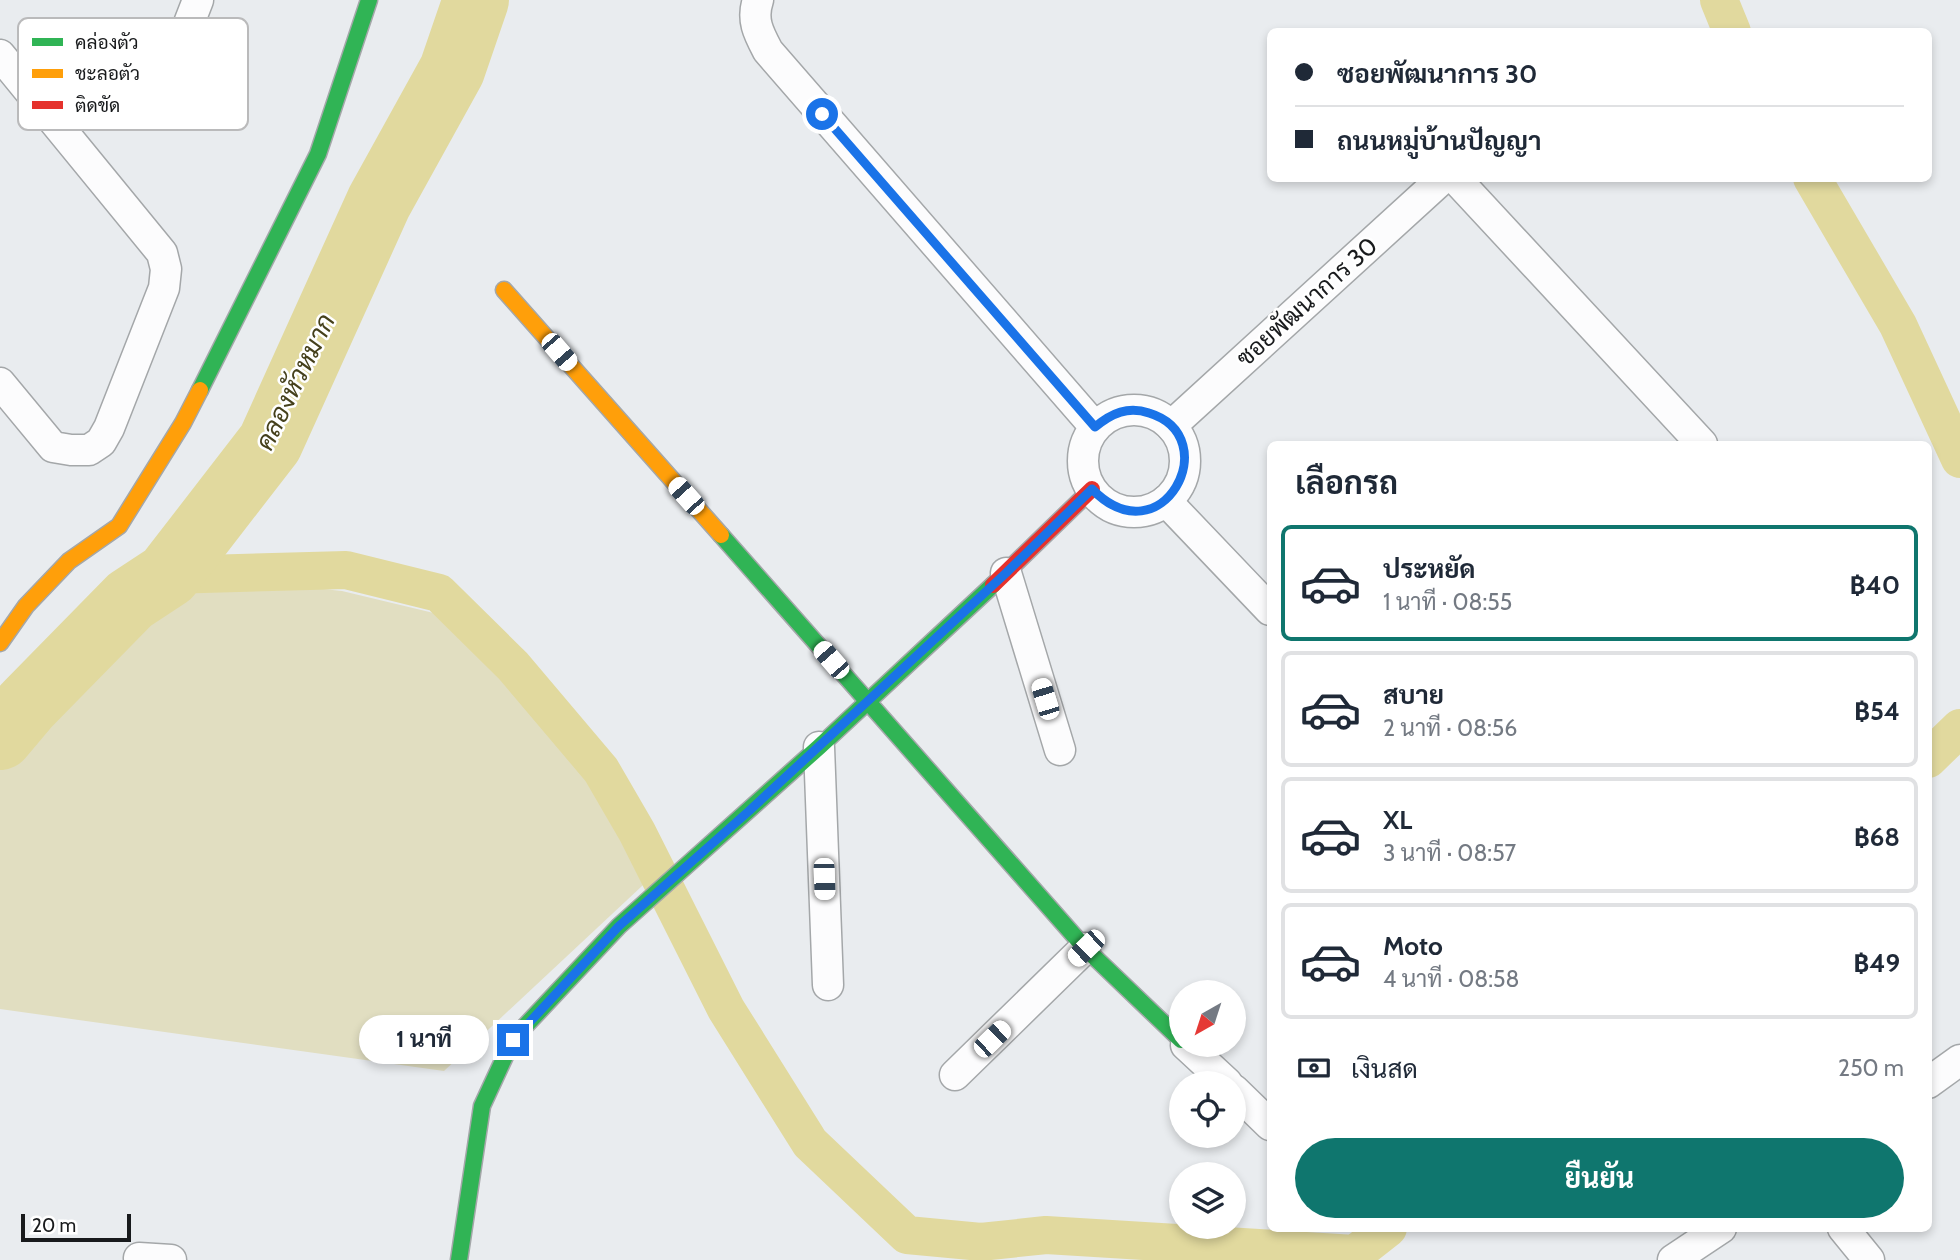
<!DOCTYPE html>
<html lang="th">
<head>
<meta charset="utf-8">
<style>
  :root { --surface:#fff; --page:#f2f2f3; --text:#1f2937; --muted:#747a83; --line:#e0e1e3; --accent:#0f766e }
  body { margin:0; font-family:Cabin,Sarabun,sans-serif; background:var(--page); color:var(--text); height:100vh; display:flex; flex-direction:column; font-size:26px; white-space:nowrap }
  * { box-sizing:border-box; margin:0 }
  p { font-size:23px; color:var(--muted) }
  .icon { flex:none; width:38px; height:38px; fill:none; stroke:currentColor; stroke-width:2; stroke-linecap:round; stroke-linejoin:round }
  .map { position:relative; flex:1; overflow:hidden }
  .drawer { position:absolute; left:1267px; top:441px; width:665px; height:791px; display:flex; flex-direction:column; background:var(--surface); border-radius:10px; box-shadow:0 4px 10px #0003 }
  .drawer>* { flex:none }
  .top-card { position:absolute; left:1267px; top:28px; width:665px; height:154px; border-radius:10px; box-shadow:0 4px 10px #0003; display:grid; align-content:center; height:154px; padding:0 28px; background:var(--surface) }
  .needle { width:46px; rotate:219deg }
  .tools { position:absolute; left:1169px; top:980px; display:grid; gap:14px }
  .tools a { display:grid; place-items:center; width:77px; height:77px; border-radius:50%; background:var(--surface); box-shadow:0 4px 10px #0003; font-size:35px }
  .scale { position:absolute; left:21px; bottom:18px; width:110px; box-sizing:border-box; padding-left:7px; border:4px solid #181a1c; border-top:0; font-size:19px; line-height:24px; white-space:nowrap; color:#181a1c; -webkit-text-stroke:5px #fff; paint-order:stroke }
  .end { position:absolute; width:32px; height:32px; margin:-16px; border:9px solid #1a73e8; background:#fff; box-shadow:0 0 0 4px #fff }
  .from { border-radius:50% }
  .bubble { position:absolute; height:49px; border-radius:24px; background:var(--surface); box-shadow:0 4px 10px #0003; font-size:23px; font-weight:700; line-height:49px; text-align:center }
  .car { position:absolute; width:21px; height:42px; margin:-21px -10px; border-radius:9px; box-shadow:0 0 5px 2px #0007; background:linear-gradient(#fff 24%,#345 0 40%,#fff 0 76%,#345 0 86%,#fff 0) }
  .top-card b { display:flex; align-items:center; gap:24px; height:66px; font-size:26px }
  .top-card b+b { border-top:2px solid var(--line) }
  .top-card i { width:18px; height:18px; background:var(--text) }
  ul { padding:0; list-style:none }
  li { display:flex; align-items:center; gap:21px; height:116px; margin:0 14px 10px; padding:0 14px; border:4px solid var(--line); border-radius:10px }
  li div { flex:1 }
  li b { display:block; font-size:26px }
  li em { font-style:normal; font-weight:700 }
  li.selected { border-color:var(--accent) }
  li>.icon { width:63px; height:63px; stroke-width:1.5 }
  h2 { padding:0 28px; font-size:32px; line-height:84px }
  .pay { display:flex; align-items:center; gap:18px; height:77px; padding:0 28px; font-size:26px }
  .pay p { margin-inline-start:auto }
  .action { display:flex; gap:14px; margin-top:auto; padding:14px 28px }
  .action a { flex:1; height:80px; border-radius:42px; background:var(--accent); color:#fff; font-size:28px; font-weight:700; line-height:80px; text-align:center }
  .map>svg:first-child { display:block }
</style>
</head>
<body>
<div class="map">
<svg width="1960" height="1260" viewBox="0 0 1960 1260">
  <rect width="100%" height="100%" fill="#e9ecef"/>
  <path fill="#e1dec1" d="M 190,575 L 342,591 L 467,621 L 657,872 L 444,1071 L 0,1009 L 0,745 L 27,705 Z"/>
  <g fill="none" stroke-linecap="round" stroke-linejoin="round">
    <g stroke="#e1d99e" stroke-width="38">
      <path d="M 1719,0 L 1732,32"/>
      <path d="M 1812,178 L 1898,325 L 1960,459"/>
      <path d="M 168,575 L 346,570 L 439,593 L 513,666 L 601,770 L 637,832 L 726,1009 L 810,1143 L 907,1235 L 981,1242 L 1046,1235 L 1355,1254 L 1388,1228"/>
      <path d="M 1928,759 L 1960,728"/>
    </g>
    <path stroke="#e1d99e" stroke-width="66" d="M 0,737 L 27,705 L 130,600 L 168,575 L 270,443 L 379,202 L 452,70 L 476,0"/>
    <g stroke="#a4a7a9" stroke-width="33">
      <g id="street">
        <path d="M 758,0 C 751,20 759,34 768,51 L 1095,427"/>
        <path d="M 181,44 L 198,0"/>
        <path d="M 0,55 L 162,253 L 166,269 L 164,288 L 109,428 L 101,442 L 89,450 L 71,450 L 53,447 L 0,383"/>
        <path d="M 1455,178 L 1702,444"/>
        <circle cx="1134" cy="461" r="51"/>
        <path d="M 1171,426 L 1443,178"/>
        <path d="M 1166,501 L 1270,610"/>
        <path d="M 1006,573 L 1060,750"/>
        <path d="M 819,747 L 828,985"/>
        <path d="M 1186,1045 L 1227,1083"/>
        <path d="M 955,1075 L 1085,948"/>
        <path d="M 1928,1083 L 1960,1060"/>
        <path d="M 1234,1090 L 1270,1125"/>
        <path d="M 1843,1228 L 1869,1260"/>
        <path d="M 139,1258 L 171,1260"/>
        <path d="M 1673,1260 L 1721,1228"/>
      </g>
    </g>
    <g stroke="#a4a7a9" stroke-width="19">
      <g id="fast">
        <path d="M 200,390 L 318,154 L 369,0"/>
        <path d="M 721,535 L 1085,948 L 1181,1040"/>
        <path d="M 459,1260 L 482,1106 L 513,1039 L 619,926 L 819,747 L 993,585"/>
      </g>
    </g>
    <g stroke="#a4a7a9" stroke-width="19">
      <g id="slow">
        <path d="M 504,290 L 721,535"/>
        <path d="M 0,643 L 26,606 L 69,561 L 119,526 L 183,423 L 200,390"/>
      </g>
    </g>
    <g stroke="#a4a7a9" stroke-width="19">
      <path id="jam" d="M 993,585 L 1092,489"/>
    </g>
    <use href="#street" stroke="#fcfcfd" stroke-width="30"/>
    <use href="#fast" stroke="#30b455" stroke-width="16"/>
    <use href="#slow" stroke="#ff9f0a" stroke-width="16"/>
    <use href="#jam" stroke="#e5322d" stroke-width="16"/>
  </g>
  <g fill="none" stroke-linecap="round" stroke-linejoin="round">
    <path stroke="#1a73e8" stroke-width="9" d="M 513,1040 L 619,926 L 749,811 L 1006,573 L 1092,489 C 1162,561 1227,437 1149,413 C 1128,406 1112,413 1095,427 L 822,114"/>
  </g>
  <g text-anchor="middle" stroke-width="5" stroke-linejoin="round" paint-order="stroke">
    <g font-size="24" fill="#181a1c" stroke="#fff">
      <text transform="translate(1307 302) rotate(-42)" y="8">ซอยพัฒนาการ 30</text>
    </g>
    <g font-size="26" font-style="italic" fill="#45401b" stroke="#fff">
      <text transform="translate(295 382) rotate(-64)" y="9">คลองหัวหมาก</text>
    </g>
  </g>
  <rect x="18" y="18" width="230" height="112" rx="10" fill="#fff" stroke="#bababb" stroke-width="2"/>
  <rect x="32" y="38" width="31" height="8" fill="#30b455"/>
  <rect x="32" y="69" width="31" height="9" fill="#ff9f0a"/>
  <rect x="32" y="101" width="31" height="8" fill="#e5322d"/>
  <g font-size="19" fill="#181a1c">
    <text x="75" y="49">คล่องตัว</text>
    <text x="75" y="80">ชะลอตัว</text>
    <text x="75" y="112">ติดขัด</text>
  </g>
</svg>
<div class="tools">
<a><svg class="needle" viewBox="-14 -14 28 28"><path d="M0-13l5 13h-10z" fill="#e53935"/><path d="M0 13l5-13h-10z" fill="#747a83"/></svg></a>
<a><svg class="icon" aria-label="locate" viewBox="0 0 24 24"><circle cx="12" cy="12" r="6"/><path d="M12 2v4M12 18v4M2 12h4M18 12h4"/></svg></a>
<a><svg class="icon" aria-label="layers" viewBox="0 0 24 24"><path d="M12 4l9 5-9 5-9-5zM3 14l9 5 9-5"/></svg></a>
</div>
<div class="scale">20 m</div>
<i class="end from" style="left:822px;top:114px"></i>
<i class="end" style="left:513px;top:1040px"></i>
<div class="bubble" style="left:359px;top:1015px;width:130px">1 นาที</div>
<i class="car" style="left:559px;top:352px;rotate:139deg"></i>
<i class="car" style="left:686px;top:496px;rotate:318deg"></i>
<i class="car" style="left:831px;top:660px;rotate:319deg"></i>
<i class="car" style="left:1045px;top:699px;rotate:343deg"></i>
<i class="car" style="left:824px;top:879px;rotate:178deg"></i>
<i class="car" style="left:1086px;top:948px;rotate:226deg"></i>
<i class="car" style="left:992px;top:1039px;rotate:46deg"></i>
<div class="top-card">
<b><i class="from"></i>ซอยพัฒนาการ 30</b>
<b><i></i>ถนนหมู่บ้านปัญญา</b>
</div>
<section class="drawer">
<h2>เลือกรถ</h2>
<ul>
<li class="selected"><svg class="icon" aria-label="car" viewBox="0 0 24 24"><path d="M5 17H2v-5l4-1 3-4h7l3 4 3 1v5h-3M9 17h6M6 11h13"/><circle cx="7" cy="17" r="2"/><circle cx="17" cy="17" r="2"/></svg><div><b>ประหยัด</b><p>1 นาที · 08:55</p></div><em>฿40</em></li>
<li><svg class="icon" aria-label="car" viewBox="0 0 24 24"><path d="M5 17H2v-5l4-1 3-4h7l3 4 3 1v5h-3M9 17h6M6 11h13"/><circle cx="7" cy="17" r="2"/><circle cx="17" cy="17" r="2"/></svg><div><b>สบาย</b><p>2 นาที · 08:56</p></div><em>฿54</em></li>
<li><svg class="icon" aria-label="car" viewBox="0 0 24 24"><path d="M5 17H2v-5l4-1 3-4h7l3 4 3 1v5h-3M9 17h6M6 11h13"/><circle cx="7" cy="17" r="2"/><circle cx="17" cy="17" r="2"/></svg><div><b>XL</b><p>3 นาที · 08:57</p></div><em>฿68</em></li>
<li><svg class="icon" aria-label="car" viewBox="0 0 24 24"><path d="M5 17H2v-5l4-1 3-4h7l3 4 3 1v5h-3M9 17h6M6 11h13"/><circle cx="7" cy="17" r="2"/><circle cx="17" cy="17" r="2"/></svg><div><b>Moto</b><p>4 นาที · 08:58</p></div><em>฿49</em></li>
</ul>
<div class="pay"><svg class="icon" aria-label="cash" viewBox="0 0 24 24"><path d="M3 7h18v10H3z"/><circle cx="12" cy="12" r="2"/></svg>เงินสด<p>250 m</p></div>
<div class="action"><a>ยืนยัน</a></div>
</section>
</div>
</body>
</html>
